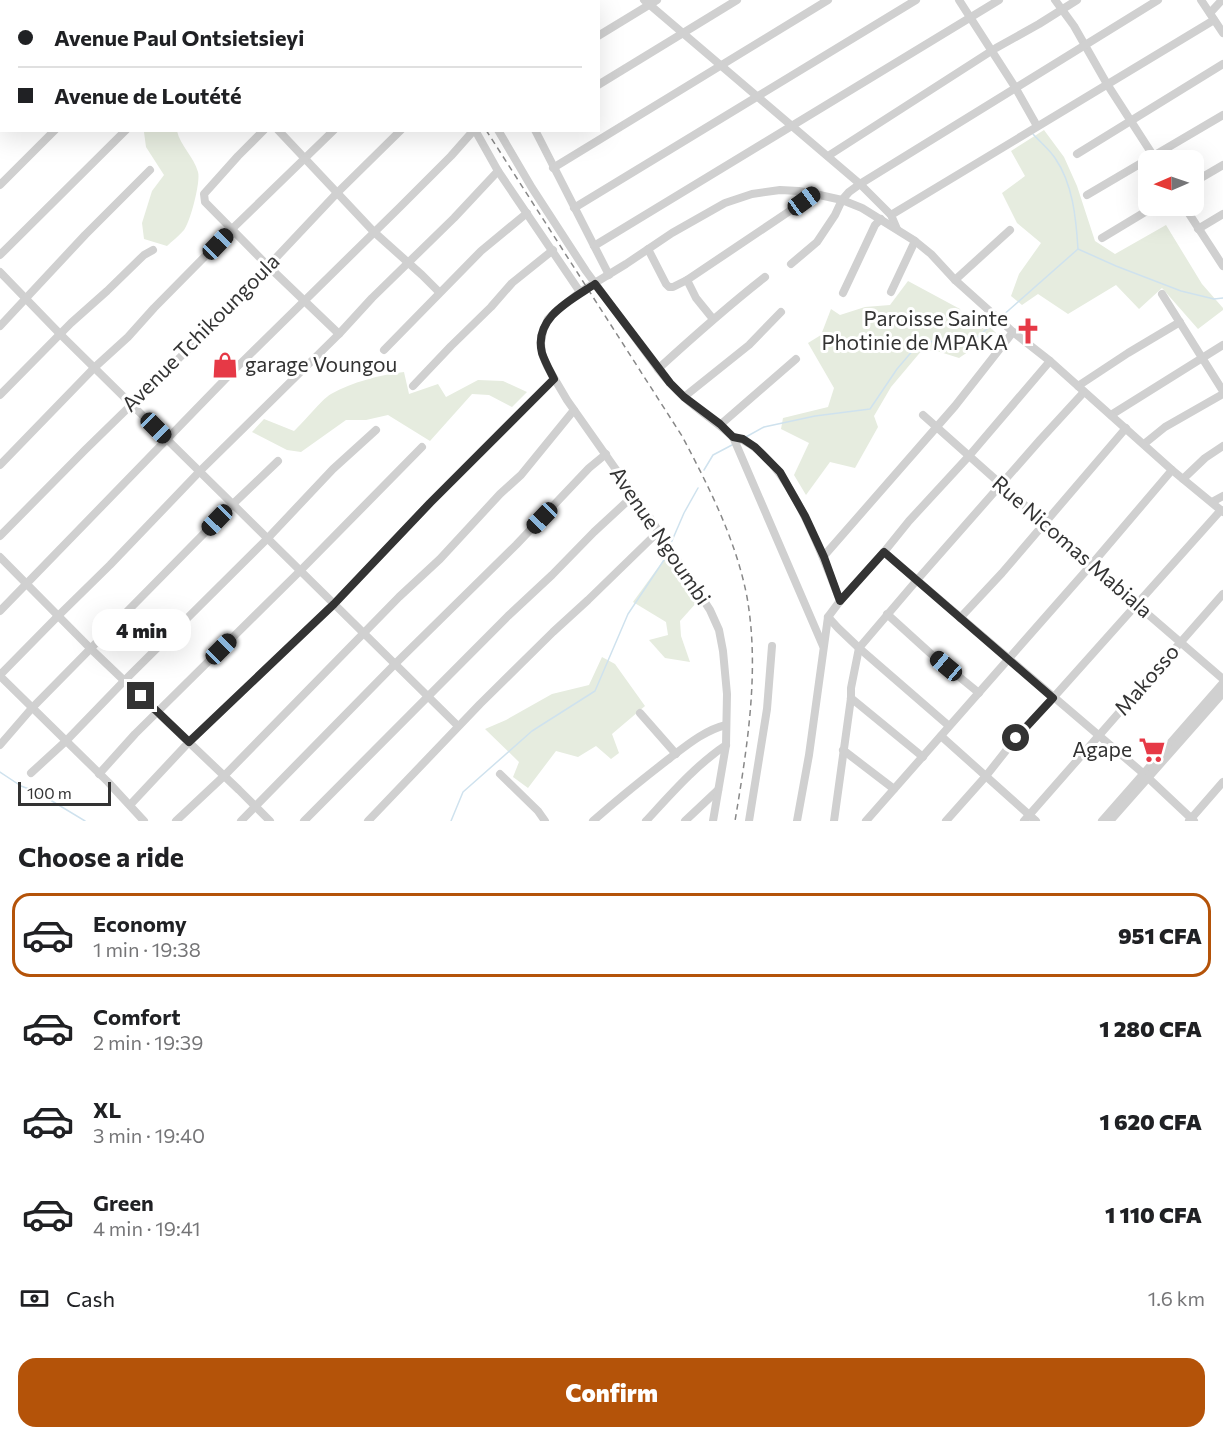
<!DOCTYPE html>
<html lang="en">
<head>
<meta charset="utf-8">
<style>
  :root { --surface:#fff; --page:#f6f6f6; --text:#202124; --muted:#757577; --line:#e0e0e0; --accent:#b45309 }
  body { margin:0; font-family:Commissioner,sans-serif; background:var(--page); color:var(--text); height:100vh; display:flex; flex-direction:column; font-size:22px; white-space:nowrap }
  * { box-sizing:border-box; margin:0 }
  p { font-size:20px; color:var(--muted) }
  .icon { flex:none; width:33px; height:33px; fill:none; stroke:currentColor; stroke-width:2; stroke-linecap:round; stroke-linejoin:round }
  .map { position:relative; height:821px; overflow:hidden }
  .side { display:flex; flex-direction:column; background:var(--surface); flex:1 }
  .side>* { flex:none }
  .hud { position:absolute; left:0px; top:0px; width:600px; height:132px; box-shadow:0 6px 24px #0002; display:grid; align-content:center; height:132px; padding:0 18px; background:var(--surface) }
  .needle { width:39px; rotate:268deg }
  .controls { position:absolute; left:1138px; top:150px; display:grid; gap:12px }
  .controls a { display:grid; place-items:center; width:66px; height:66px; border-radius:12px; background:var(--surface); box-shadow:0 6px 24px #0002; font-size:30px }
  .scale { position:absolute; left:18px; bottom:15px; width:93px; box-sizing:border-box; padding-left:6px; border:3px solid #333; border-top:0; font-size:16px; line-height:21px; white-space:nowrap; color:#333; -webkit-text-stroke:4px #fff; paint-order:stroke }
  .end { position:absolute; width:27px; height:27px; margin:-14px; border:8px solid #333; background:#fff; box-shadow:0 0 0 3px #fff }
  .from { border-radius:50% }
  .bubble { position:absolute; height:42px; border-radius:18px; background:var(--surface); box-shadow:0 6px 24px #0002; font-size:20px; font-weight:800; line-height:42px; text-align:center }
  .car { position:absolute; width:18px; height:36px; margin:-18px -9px; border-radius:8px; box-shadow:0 0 4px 2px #0007; background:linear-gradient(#222 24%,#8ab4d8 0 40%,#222 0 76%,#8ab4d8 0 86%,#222 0) }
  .hud b { display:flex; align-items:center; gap:21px; height:57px; font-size:22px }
  .hud b+b { border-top:2px solid var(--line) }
  .hud i { width:15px; height:15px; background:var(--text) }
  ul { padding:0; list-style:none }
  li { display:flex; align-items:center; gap:18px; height:84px; margin:0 12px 9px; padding:0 6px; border:3px solid transparent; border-radius:18px }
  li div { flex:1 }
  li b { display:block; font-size:22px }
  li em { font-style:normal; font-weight:800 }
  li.on { border-color:var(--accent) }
  li>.icon { width:54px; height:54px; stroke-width:1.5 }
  h2 { padding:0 18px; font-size:27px; line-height:72px }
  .pay { display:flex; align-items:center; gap:15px; height:66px; padding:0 18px; font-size:22px }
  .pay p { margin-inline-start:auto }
  .action { display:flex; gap:12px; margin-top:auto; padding:12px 18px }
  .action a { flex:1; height:69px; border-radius:18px; background:var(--accent); color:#fff; font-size:24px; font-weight:800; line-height:69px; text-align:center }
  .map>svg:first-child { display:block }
</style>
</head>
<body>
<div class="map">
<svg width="1223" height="821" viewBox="0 0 1223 821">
  <rect width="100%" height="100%" fill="#fff"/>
  <g fill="#e6ecdf">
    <path d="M 145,130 L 177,131 C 180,145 194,157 198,172 C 201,181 190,223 184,230 C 179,236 172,241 167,246 L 144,239 L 142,223 L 152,191 L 164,175 L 146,147 L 144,132 Z"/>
    <path d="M 1044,130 L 1064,157 L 1077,186 L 1095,241 L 1115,254 L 1166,225 L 1202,284 L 1223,308 L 1223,310 L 1198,329 L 1162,288 L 1139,309 L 1116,285 L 1068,314 L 1038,294 L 1022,305 L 1011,296 L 1019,274 L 1041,243 L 1017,223 L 1002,193 L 1025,176 L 1011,151 Z"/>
    <path d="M 908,281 L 960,309 L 964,324 L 985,322 L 996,333 L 959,358 L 940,352 L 923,349 L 891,387 L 874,416 L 878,427 L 855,468 L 830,462 L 806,495 L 794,475 L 809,443 L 781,429 L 783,418 L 828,407 L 834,388 L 808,343 L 821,335 L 831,309 L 840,315 L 865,307 L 890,305 Z"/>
    <path d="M 404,372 L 409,394 L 438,384 L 446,397 L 478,380 L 503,381 L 527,392 L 512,407 L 489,395 L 472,394 L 430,441 L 388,415 L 366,420 L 346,420 L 301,452 L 287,450 L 252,432 L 264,419 L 294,431 C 304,422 321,400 331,394 C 352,382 380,375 404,372 Z"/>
    <path d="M 665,558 L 672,563 L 697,602 L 680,621 L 681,636 L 690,662 L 665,658 L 649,640 L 668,635 L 666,622 L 633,602 Z"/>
    <path d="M 602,657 L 615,664 L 645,706 L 612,734 L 619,753 L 611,759 L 596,746 L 578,757 L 556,751 L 528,788 L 513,777 L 519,762 L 485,729 L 506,720 L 552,694 L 589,685 Z"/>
  </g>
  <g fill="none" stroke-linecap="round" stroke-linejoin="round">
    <g stroke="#cfe2ee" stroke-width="1.5">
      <path d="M 1033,134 C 1040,142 1049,149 1055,158 C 1073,184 1076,218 1078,249"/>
      <path d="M 1001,317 L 1078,249 L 1116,266 L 1181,291 L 1214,299 L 1223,298"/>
      <path d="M 744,438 L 764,427 L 815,416 L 870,409 L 897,369 L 920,342 L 974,340 L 995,322"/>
      <path d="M 704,470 L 713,455 L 732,445"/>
      <path d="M 671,543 L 684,513 L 698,488"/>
      <path d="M 0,772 L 21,786 L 37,792 L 85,821"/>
      <path d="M 451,821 L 463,792 L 532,731 L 595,691 L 628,614 L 664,560 L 668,550"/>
    </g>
    <g stroke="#d0d0d0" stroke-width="8">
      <path d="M 145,0 L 146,2"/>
      <path d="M 427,0 L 428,2"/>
      <path d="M 468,0 L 469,2"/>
      <path d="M 644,0 L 860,184 L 891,215 L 897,229"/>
      <path d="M 959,0 L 1015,87 L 1037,126"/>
      <path d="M 1055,0 L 1074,26 L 1107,84 L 1156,160"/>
      <path d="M 1201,0 L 1223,33"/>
      <path d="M 50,2 L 51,0"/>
      <path d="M 115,2 L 116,0"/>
      <path d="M 181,2 L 183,0"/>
      <path d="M 254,2 L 256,0"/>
      <path d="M 321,2 L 322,0"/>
      <path d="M 395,2 L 397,0"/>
      <path d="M 492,2 L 495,0"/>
      <path d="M 571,2 L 573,0"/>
      <path d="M 1210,13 L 1222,0"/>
      <path d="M 598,36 L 657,0"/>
      <path d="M 0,52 L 2,50"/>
      <path d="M 598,85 L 737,0"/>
      <path d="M 0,117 L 2,115"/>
      <path d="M 264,130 L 238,156 L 204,194 L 205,202 L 268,266 L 339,334"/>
      <path d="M 278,130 L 374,232 L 422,275 L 439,292"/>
      <path d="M 475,130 L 498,171 L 580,292"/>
      <path d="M 498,130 L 532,188 L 586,271 L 658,369 C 666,379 675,389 684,397 C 700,412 718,423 733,437 L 823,646"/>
      <path d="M 535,130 L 609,275"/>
      <path d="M 1077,154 L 1223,64"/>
      <path d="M 828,156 L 996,48 L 1039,24 L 1077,0"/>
      <path d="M 553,168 L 828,0"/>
      <path d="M 1194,182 L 1223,165"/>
      <path d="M 0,185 L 55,130"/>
      <path d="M 1087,195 L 1223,115"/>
      <path d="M 1184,206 L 1223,266"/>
      <path d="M 574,208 L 916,0"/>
      <path d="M 891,215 L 1214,20"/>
      <path d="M 1198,229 L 1223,214"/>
      <path d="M 1102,238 L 1155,206"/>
      <path d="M 594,246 L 999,0"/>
      <path d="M 648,249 L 666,284 L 669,287 L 673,287 L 687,280 L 815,194"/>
      <path d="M 0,255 L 126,130"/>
      <path d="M 791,264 L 817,242 L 835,215 L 842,200 L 849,192 L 860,184 L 1158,0"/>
      <path d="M 0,272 L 61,335 L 458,726"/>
      <path d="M 687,280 L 696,298 L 713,319"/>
      <path d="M 955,280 L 1010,230"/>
      <path d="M 891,292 L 915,241"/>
      <path d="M 843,293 L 875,225 L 881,219"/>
      <path d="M 1162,294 L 1223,391"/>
      <path d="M 0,326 L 85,235 L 150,170"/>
      <path d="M 384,350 L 481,251 L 527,213"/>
      <path d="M 658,369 C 693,337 728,306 765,277"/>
      <path d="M 413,386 L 451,346 L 491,307 L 512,283 L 553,250"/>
      <path d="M 1078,386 L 1128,353 L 1180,322"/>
      <path d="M 0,395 L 71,323 L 107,291 L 144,255 L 153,250"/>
      <path d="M 684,397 L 749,345 L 781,312"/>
      <path d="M 923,415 L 1136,604 L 1223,679"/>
      <path d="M 1111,415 L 1223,345"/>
      <path d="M 720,425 L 796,359"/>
      <path d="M 733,437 C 785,448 822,555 840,601"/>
      <path d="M 1144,444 L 1165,427 L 1223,394"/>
      <path d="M 0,465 L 95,367 L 128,337 L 154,308 L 232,229 L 334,130"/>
      <path d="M 1183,479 L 1205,458 L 1223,446"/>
      <path d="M 1212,502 L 1223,496"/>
      <path d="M 0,536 L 85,450 L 207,331 L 337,193 L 401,130"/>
      <path d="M 884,552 L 1144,774 L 1194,821"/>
      <path d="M 0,557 L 91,649 L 239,790 L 270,821"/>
      <path d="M 823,557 L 955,406 L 1013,332"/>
      <path d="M 0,611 L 238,366 L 400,207 L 451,156 L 474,130"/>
      <path d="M 887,614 L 930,653 L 979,693"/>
      <path d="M 828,617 L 838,628 L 859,648 L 949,726"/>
      <path d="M 960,618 L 1002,573 L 1126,428"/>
      <path d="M 0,675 L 58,616 L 110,565 L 200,471 L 339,334 L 372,298 L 454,218 L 498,171"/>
      <path d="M 0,676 L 108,782 L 144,821"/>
      <path d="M 851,698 L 923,757"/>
      <path d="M 640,713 L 676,754"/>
      <path d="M 941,736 L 1036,821"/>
      <path d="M 0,745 L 32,708 L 233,504 L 278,461"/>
      <path d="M 843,750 L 894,789"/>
      <path d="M 31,773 L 66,741 L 125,680 L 267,539 L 333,469 L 376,430"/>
      <path d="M 99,774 L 135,734 L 300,571 L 422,447"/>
      <path d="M 500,774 L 538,811 L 545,821"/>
      <path d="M 130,805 L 189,742 L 334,604 L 430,503 L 554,379"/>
      <path d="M 176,821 L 224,776 L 399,597 L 440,559 L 500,494 L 521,475 L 574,410"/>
      <path d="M 241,821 L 395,664 L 516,545 L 589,468 L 606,454"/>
      <path d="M 304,821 L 508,616 L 552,575 L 594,532 L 634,495"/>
      <path d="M 368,821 L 480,704 L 553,632 L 588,600 L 659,531"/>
      <path d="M 593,821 C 618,799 644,778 670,758 C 687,745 705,730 726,725"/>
      <path d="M 646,821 C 671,794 696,765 726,745"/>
      <path d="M 685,821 L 718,790"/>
      <path d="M 713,821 L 726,745 L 727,694 L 723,651 L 719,630 L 710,610 L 648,515 L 567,400 L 547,366 L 542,354 L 541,343 L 543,331 L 548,319 L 555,312 L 580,292 L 626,264 L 672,233 L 725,203 L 752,194 L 780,190 L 799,191 L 815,194 L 842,200 L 862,208 L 915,241 L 931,254 L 955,280 L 1013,332 L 1050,361 L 1172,470 L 1223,512"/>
      <path d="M 749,821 L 767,709 L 772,646"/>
      <path d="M 797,821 L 809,755 L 828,617 L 840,601 L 884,552 L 909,521 L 969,456 L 1050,361"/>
      <path d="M 834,821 L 851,698 L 851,688 L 859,648 L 917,580 L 1040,440 L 1084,392"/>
      <path d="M 866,821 L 1092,564 L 1172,470"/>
      <path d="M 946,821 L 986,776 L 1016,738 L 1053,698 L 1221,510"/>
      <path d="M 1024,821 L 1223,594"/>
      <path d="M 1102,821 L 1223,683"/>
      <path d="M 1110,821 L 1223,693"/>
      <path d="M 1189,821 L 1223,782"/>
    </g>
    <g stroke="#888" stroke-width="1.5" stroke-dasharray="6 4.5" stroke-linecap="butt">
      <path d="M 416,0 L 417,2"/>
      <path d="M 486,130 L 682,436 C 709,487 736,540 747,597 C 760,671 747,748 735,821"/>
    </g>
  </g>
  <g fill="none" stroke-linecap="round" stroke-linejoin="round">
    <path stroke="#333" stroke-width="8" d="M 141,696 L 189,742 L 334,604 L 430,503 L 554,379 C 550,371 545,362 542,353 C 533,318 571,300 595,284 L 670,383 L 684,397 L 720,424 L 733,437 L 743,439 L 755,447 L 780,472 L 805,516 L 824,557 L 840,601 L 884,552 L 1053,698 L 1016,738"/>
  </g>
  <defs>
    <g id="church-bare" transform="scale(2.07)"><path d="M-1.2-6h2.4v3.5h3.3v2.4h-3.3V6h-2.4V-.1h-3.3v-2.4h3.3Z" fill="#e63946" stroke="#fff" stroke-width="2.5" paint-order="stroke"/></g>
    <g id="shop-bare" transform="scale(2.07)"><path d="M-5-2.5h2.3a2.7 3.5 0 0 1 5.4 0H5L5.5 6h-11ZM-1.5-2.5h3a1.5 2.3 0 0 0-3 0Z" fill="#e63946" stroke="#fff" stroke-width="2.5" paint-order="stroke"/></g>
    <g id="supermarket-bare" transform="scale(2.07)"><path d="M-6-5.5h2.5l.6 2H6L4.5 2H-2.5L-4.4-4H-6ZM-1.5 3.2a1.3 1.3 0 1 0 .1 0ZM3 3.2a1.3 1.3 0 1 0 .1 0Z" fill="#e63946" stroke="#fff" stroke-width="2.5" paint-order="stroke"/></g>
  </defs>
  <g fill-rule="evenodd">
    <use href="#church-bare" x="1028" y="331"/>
    <use href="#shop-bare" x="225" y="365"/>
    <use href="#supermarket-bare" x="1152" y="750"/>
  </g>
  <g text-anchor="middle" stroke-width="6" stroke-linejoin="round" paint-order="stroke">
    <g font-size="21" fill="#333" stroke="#fff" text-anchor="end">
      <text x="1008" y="326">Paroisse Sainte<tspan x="1008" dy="24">Photinie de MPAKA</tspan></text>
      <text x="245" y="372" text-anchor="start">garage Voungou</text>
      <text x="1132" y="757">Agape</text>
    </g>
    <g font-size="21" fill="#333" stroke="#fff">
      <text transform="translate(201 333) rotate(-45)" y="7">Avenue Tchikoungoula</text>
      <text transform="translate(660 536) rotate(56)" y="7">Avenue Ngoumbi</text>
      <text transform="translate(1072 547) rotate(41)" y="7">Rue Nicomas Mabiala</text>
      <text transform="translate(1147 680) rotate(-49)" y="7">Makosso</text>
    </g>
  </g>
</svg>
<div class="controls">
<a><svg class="needle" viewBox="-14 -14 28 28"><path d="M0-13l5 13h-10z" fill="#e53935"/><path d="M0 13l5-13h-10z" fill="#757577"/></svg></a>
</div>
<div class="scale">100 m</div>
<i class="end from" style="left:1016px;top:738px"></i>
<i class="end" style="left:141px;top:696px"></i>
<div class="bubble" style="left:92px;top:609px;width:99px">4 min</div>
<i class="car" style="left:804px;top:201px;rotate:54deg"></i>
<i class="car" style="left:218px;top:244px;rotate:44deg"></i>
<i class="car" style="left:156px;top:428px;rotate:135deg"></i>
<i class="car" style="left:542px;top:518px;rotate:224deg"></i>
<i class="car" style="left:217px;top:520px;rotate:224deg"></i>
<i class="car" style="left:221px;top:649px;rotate:45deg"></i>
<i class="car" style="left:946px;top:666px;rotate:310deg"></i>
<div class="hud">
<b><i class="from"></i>Avenue Paul Ontsietsieyi</b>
<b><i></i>Avenue de Loutété</b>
</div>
</div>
<section class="side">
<h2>Choose a ride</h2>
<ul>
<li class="on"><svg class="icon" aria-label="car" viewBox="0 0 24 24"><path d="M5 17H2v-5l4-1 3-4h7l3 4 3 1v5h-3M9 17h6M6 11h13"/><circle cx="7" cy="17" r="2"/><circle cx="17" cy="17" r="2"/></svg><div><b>Economy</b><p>1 min · 19:38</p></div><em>951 CFA</em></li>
<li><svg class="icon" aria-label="car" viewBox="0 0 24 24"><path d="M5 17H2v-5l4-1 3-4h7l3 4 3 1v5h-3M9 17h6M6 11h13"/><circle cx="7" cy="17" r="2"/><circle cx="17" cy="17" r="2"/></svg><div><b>Comfort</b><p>2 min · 19:39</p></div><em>1 280 CFA</em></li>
<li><svg class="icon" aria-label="car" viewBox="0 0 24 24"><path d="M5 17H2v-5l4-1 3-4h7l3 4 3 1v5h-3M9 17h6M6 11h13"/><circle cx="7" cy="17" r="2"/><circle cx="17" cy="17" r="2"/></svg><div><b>XL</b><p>3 min · 19:40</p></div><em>1 620 CFA</em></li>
<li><svg class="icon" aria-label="car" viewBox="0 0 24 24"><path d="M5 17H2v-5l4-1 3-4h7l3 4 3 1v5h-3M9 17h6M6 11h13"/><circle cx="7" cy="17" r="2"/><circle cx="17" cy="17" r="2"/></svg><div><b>Green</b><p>4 min · 19:41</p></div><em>1 110 CFA</em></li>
</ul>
<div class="pay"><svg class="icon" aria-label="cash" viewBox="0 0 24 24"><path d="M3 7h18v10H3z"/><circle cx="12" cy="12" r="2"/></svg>Cash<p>1.6 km</p></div>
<div class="action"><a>Confirm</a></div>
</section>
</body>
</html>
